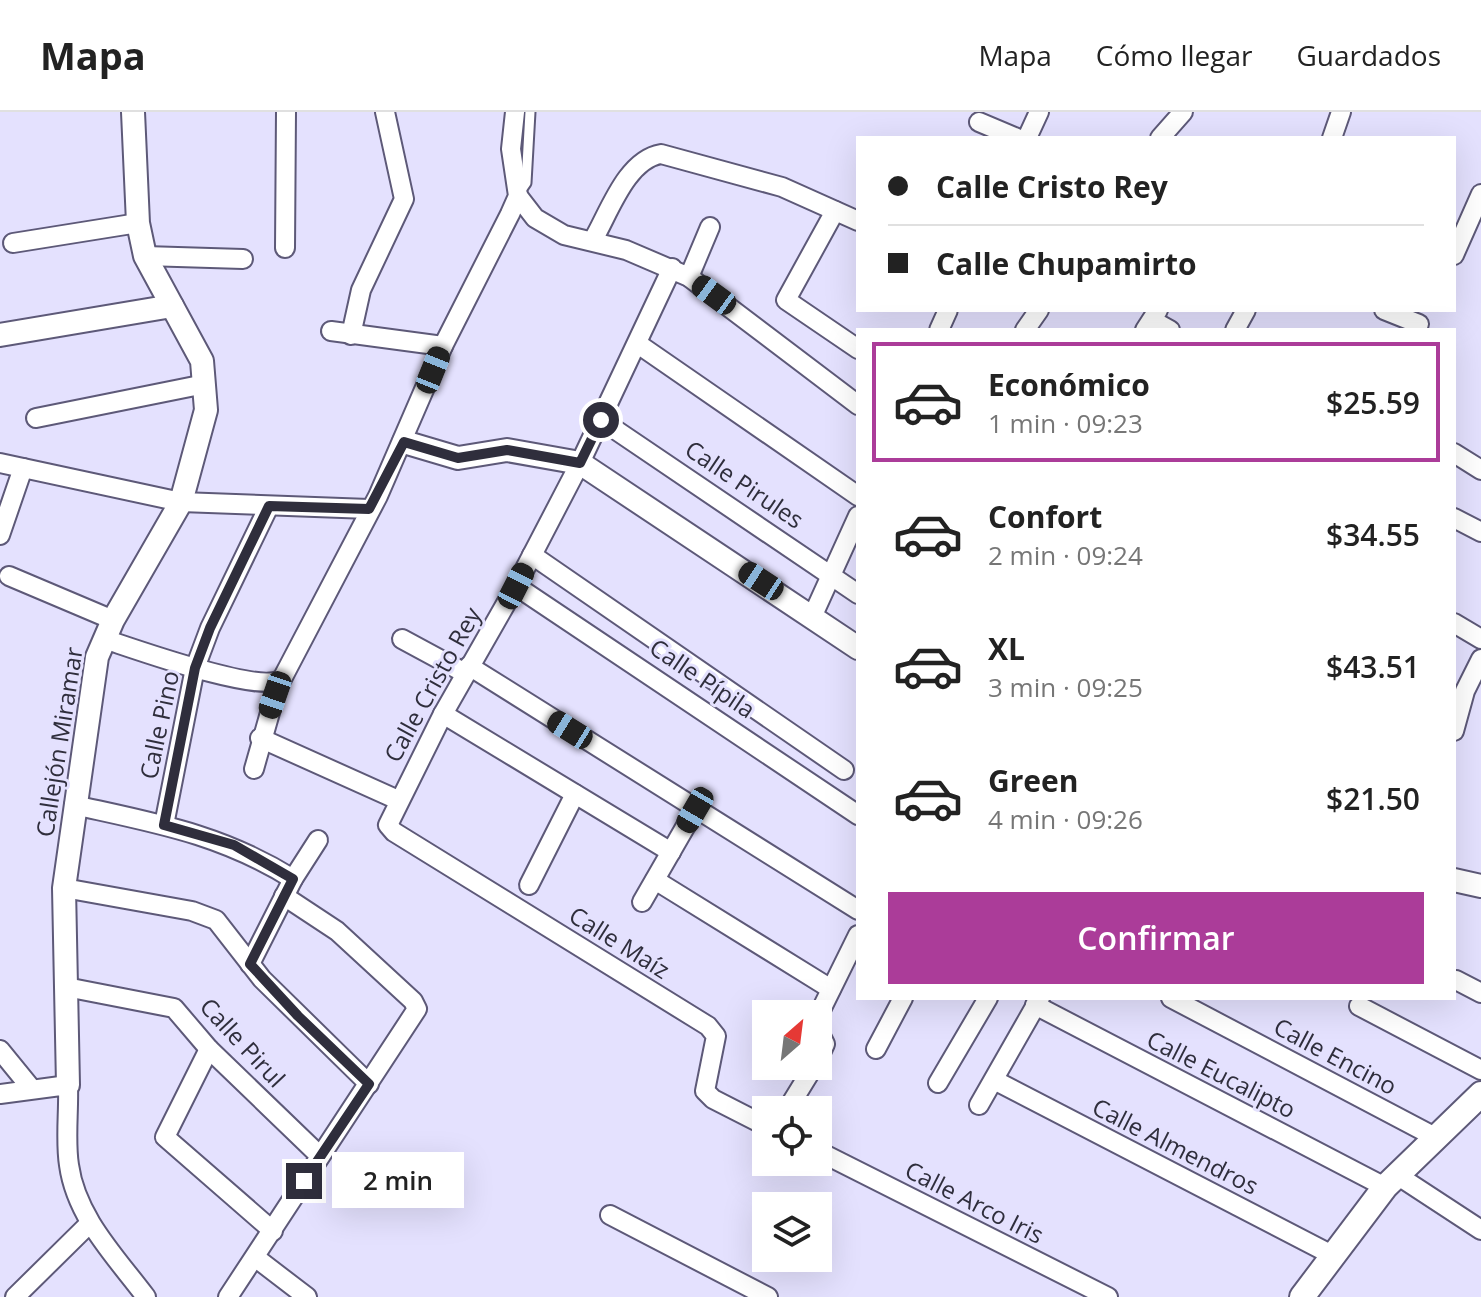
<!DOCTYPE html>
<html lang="es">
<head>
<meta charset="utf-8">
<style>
  :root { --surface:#fff; --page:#f6f6f6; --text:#222; --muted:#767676; --line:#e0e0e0; --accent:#ab3c99 }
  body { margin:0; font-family:"Open Sans",sans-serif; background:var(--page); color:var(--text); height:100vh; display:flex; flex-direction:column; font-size:30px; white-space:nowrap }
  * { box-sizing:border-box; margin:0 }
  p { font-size:26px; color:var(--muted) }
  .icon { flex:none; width:44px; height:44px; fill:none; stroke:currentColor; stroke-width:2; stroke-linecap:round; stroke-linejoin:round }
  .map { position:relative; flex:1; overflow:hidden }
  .sheet { position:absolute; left:856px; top:216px; width:600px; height:672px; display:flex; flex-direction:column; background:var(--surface); border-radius:0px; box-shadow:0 8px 32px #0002 }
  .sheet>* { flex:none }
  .hud { position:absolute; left:856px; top:24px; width:600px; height:176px; border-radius:0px; box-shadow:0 8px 32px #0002; display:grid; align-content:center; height:176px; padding:0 32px; background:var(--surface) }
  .needle { width:52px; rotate:28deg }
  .buttons { position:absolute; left:752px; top:888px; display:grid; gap:16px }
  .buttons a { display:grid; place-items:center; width:80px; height:80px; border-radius:0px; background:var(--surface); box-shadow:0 8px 32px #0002; font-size:40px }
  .end { position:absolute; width:36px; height:36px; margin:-18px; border:10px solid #2f2e3c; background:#fff; box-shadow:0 0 0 4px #fff }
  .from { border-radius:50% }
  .bubble { position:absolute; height:56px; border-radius:0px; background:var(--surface); box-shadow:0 8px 32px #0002; font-size:26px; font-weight:600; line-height:56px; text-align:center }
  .car { position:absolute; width:24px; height:48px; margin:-24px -12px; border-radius:10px; box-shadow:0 0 6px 2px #0007; background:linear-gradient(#222 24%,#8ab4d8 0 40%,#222 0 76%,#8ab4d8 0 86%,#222 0) }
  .hud b { display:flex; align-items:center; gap:28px; height:76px; font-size:30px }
  .hud b+b { border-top:2px solid var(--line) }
  .hud i { width:20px; height:20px; background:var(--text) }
  ul { padding:14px 0 0; list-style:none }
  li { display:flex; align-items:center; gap:24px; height:120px; margin:0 16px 12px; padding:0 16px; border:4px solid transparent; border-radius:0px }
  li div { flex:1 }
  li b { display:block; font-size:30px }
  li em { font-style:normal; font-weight:600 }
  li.on { border-color:var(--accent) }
  li>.icon { width:72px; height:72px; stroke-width:1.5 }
  .button { display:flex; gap:16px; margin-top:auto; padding:16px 32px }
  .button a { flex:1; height:92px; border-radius:0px; background:var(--accent); color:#fff; font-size:32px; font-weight:600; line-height:92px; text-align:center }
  header { display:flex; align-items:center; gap:48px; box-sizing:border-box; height:112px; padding:0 40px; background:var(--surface); border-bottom:2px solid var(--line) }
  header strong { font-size:38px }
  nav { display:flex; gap:44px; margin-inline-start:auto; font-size:28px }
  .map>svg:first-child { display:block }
</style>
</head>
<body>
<header>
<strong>Mapa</strong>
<nav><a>Mapa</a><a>Cómo llegar</a><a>Guardados</a></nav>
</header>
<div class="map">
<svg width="1481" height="1185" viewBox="0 0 1481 1185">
  <rect width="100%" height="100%" fill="#e4e1fe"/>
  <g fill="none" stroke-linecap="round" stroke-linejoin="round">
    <g stroke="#5d5978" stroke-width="13">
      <path id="service" d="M 519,81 L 526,71 L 530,0"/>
    </g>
    <g stroke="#5d5978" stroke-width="22">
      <g id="minor">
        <path d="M 979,10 L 1017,26"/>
        <path d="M 1027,26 L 1039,0"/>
        <path d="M 1160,26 L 1183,0"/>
        <path d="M 1332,26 L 1341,0"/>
        <path d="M 518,84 L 535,106 L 564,123 L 626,138 L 689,165 L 858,293"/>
        <path d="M 835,99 L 786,188 L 858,237"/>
        <path d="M 593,128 C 609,101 626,48 661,42 L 782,75 L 858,109"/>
        <path d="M 13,131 L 138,111"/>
        <path d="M 285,136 L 286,0"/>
        <path d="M 1454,143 L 1481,82"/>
        <path d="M 145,144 L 243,147"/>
        <path d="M 672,156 L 580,351 L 516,474 L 443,602 L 388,713 L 394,720 L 708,914 L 716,924 L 705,979 L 713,987 L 766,1014"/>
        <path d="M 689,165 L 710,115"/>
        <path d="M 1384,198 L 1419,212"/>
        <path d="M 1152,208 L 1170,218"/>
        <path d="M 939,218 L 948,198"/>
        <path d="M 1025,218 L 1039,198"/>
        <path d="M 1145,218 L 1158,198"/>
        <path d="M 1235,218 L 1246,198"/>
        <path d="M 331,219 L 443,234"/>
        <path d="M 351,223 L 361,178 L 404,87 L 385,0"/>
        <path d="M 638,232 L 858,384"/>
        <path d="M 36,306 L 205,272"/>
        <path d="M 601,308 L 858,482"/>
        <path d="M 1454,341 L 1481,358"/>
        <path d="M 0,351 L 181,390 L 369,397"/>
        <path d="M 1454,406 L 1481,420"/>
        <path d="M 0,423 L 23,356"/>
        <path d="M 532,443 L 844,658"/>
        <path d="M 9,464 L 113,508"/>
        <path d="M 516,474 L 858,703"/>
        <path d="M 813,503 L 858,404"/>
        <path d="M 1454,511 L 1481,527"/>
        <path d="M 104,527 C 135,537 259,582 282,567 L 378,384 L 443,234 L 510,102 L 518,84 L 511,37 L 515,0"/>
        <path d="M 402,527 L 465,561"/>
        <path d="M 469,554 L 858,798"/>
        <path d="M 443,602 L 671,740"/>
        <path d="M 1454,619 L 1465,579 L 1481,547"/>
        <path d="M 260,626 L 398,688"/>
        <path d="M 254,657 L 275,583 L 274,572"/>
        <path d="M 74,693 C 155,711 221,722 293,767 L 250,852"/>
        <path d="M 164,713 L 195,556 L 210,516 L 269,394"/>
        <path d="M 293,767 L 318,728"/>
        <path d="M 655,768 L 831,877"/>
        <path d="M 529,773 L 575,682"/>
        <path d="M 64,776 L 192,799 L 216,808 L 262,867 L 369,972"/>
        <path d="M 642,790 L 695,698"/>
        <path d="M 1456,868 L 1481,881"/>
        <path d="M 66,875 L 174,896 L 209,937 L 320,1044"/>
        <path d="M 1171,886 L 1435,1025"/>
        <path d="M 1035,893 L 1385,1075"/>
        <path d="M 1359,894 L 1481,958"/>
        <path d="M 818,904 L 858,823"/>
        <path d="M 818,918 L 825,932 L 818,947"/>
        <path d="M 209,937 L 165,1025 L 273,1119"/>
        <path d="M 876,937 L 903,886"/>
        <path d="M 0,938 L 31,976"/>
        <path d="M 994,968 L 1334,1144"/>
        <path d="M 938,971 L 988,886"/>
        <path d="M 0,982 L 68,973 C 69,999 65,1028 69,1053 C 76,1105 116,1145 146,1185"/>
        <path d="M 979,993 L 1040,886"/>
        <path d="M 787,998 L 814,954"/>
        <path d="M 818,1039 L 1108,1185"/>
        <path d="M 1397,1063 L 1481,1118"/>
        <path d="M 610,1103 L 768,1185"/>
        <path d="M 256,1146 L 307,1185"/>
        <path d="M 15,1185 L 90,1111"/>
        <path d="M 228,1185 L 417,897 L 413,889 L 337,819 L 284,784"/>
      </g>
    </g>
    <g stroke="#5d5978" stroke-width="26">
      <g id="tertiary">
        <path d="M 0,223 L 172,194"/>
        <path d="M 404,330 L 458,346 L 507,338 L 580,351 L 858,536"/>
        <path d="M 1454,768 L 1481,774"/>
        <path d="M 68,973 L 64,776 L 97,545 L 113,508 L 181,390 L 206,298 L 202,249 L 145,144 L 138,111 L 133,0"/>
      </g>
    </g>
    <g stroke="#5d5978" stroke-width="28">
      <path id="secondary" d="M 1302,1185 L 1385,1075 L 1481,982"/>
    </g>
    <use href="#service" stroke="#fff" stroke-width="9"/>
    <use href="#minor" stroke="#fff" stroke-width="18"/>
    <use href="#tertiary" stroke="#fff" stroke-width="22"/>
    <use href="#secondary" stroke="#fff" stroke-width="24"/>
  </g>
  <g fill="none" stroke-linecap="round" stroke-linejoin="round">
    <path stroke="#2f2e3c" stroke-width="10" d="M 304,1069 L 369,972 L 298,904 L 250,852 L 293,767 L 234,733 L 164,713 L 195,556 L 210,516 L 269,394 L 369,397 L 404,330 L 458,346 L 507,338 L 580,351 L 601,308"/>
  </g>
  <g text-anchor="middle" stroke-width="6" stroke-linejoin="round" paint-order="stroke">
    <g font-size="24" fill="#2f2e3c" stroke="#e4e1fe">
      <text transform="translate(744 373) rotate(34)" y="8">Calle Pirules</text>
      <text transform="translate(702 567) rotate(34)" y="8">Calle Pípila</text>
      <text transform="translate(433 573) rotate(-61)" y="8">Calle Cristo Rey</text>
      <text transform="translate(160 613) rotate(-78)" y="8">Calle Pino</text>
      <text transform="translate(60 630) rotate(-81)" y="8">Callejón Miramar</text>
      <text transform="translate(619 831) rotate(32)" y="8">Calle Maíz</text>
      <text transform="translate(242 931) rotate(47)" y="8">Calle Pirul</text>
      <text transform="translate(1335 945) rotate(28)" y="8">Calle Encino</text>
      <text transform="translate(1221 963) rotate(27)" y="8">Calle Eucalipto</text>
      <text transform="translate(1175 1035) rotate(27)" y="8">Calle Almendros</text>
      <text transform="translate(974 1091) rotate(27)" y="8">Calle Arco Iris</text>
    </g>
  </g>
</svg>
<div class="buttons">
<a><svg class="needle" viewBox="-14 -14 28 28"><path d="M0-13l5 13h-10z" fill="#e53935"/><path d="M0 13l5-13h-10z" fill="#767676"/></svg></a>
<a><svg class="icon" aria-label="locate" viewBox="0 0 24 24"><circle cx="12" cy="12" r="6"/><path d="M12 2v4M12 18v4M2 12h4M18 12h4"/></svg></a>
<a><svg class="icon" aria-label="layers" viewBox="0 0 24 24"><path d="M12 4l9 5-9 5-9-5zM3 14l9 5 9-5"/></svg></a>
</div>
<i class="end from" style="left:601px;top:308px"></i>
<i class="end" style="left:304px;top:1069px"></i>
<div class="bubble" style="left:332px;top:1040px;width:132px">2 min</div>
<i class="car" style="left:714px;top:183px;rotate:306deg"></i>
<i class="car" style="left:433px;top:258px;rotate:22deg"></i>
<i class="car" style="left:761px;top:469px;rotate:303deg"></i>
<i class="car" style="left:516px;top:474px;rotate:27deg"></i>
<i class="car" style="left:275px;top:583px;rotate:199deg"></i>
<i class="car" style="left:570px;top:618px;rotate:302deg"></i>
<i class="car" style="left:695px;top:698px;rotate:210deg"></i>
<div class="hud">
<b><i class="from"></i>Calle Cristo Rey</b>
<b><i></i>Calle Chupamirto</b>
</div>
<section class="sheet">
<ul>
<li class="on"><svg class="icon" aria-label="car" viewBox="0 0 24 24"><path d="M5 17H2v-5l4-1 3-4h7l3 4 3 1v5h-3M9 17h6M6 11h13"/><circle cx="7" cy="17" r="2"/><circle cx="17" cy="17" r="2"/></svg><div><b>Económico</b><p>1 min · 09:23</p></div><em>$25.59</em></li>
<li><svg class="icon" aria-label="car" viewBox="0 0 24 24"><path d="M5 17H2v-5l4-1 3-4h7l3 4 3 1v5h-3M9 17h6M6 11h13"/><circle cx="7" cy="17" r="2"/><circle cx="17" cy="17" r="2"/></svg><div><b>Confort</b><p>2 min · 09:24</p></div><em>$34.55</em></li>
<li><svg class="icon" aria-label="car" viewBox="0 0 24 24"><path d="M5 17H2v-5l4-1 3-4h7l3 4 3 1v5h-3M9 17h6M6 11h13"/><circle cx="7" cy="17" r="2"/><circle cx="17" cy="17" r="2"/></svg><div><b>XL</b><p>3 min · 09:25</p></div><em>$43.51</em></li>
<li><svg class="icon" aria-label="car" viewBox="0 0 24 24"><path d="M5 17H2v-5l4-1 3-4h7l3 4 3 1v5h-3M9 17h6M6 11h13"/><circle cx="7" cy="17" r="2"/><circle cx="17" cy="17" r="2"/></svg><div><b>Green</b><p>4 min · 09:26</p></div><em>$21.50</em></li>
</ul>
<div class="button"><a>Confirmar</a></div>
</section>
</div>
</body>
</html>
